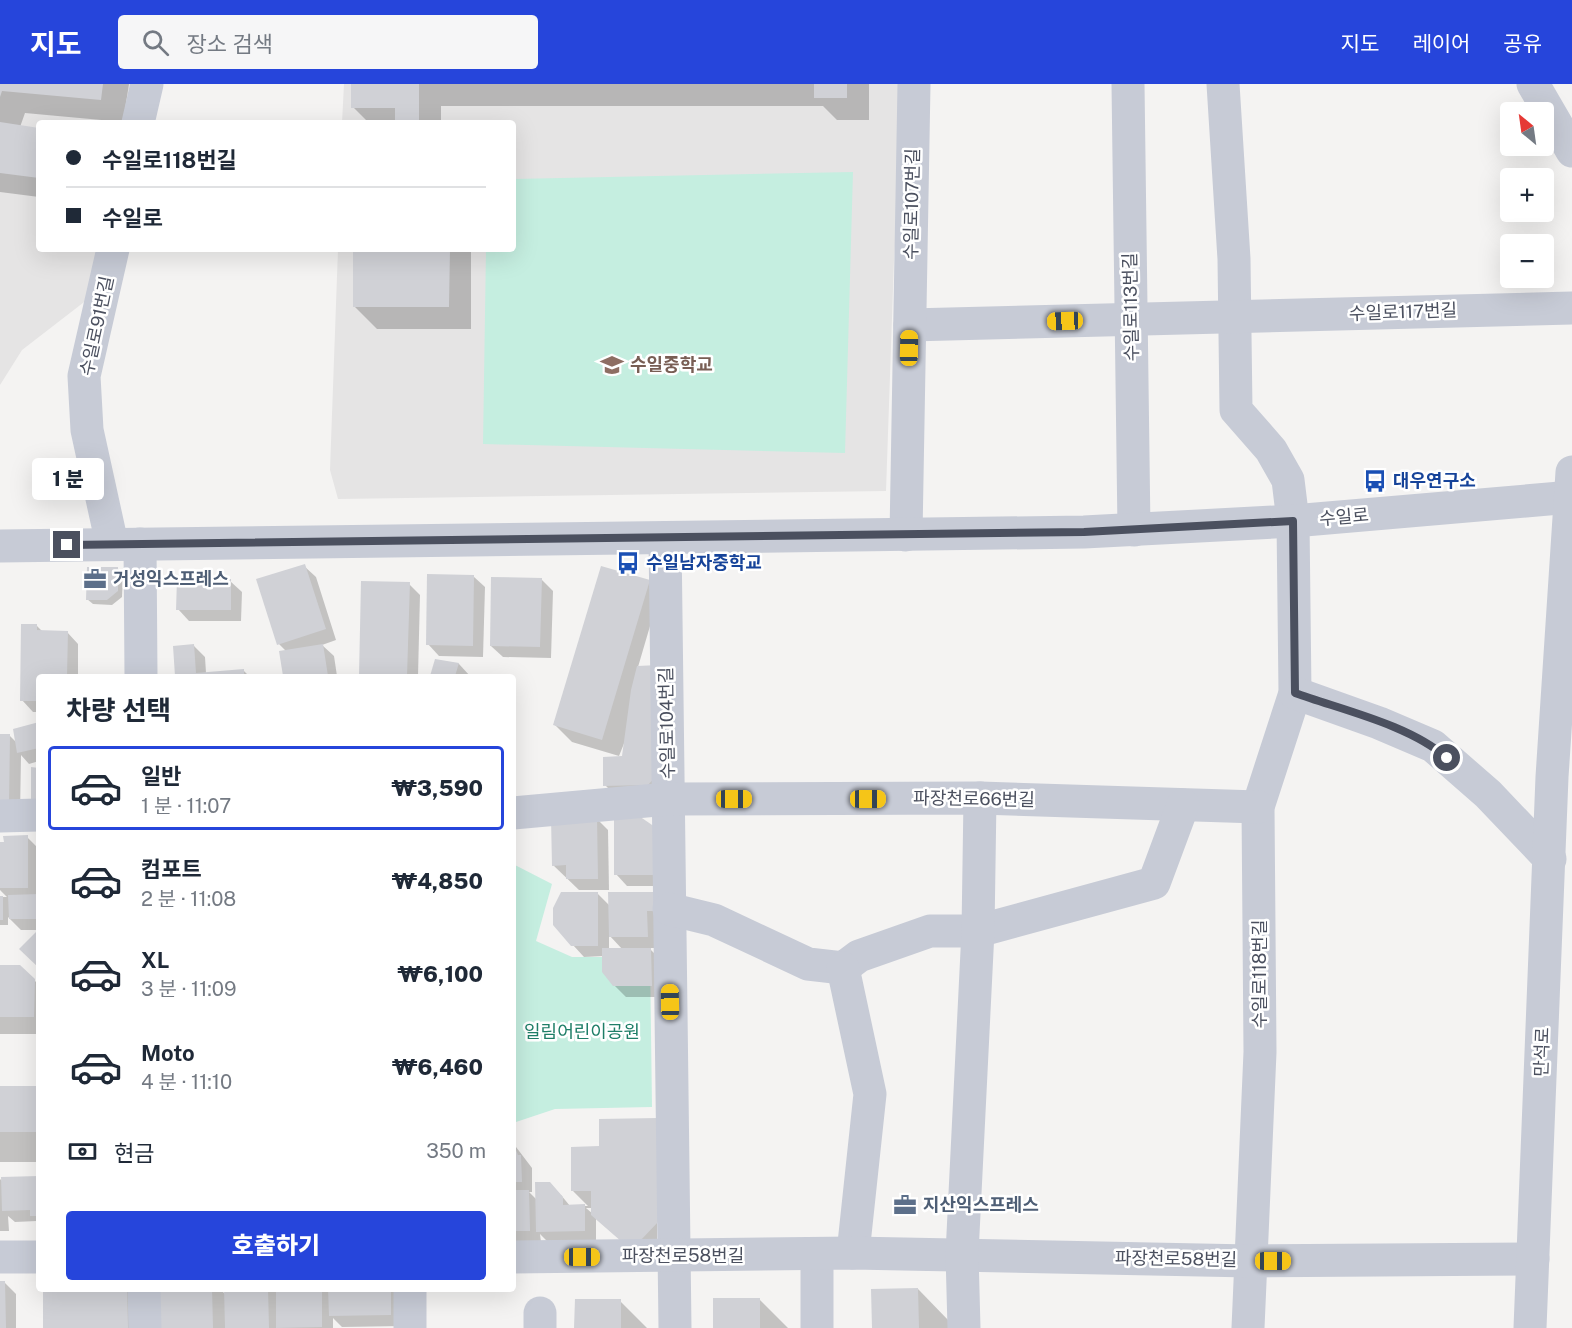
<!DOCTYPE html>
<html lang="ko">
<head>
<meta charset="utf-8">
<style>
  :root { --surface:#fff; --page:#f6f6f7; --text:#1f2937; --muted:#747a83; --line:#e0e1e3; --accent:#2645db }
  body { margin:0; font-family:"Public Sans","Noto Sans KR",sans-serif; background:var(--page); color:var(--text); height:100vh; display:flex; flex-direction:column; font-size:22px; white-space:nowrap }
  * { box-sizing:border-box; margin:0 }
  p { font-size:20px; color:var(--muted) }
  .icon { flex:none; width:33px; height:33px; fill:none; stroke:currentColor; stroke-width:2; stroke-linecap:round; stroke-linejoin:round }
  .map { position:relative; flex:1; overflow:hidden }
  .sheet { position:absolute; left:36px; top:590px; width:480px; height:618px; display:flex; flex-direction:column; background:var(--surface); border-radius:6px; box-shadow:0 6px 24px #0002 }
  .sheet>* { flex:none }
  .top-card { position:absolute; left:36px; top:36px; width:480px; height:132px; border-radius:6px; box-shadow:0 6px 24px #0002; display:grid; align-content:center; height:132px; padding:0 30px; background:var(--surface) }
  .needle { width:39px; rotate:331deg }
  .tools { position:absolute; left:1500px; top:18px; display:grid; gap:12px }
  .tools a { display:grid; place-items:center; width:54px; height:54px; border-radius:6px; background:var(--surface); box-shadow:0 6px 24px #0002; font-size:30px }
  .end { position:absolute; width:27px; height:27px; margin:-14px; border:8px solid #4b505f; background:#fff; box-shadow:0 0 0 3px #fff }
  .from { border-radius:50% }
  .bubble { position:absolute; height:42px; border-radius:6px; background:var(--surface); box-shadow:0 6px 24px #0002; font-size:20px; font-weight:800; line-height:42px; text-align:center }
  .car { position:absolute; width:18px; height:36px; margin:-18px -9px; border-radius:8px; box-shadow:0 0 4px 2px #0007; background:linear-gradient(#f5c518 24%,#345 0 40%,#f5c518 0 76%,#345 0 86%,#f5c518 0) }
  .top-card b { display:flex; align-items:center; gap:21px; height:57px; font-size:22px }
  .top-card b+b { border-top:2px solid var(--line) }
  .top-card i { width:15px; height:15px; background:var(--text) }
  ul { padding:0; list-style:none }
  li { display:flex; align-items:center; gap:18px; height:84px; margin:0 12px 9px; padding:0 18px; border:3px solid transparent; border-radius:6px }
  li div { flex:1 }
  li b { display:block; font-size:22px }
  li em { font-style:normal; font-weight:800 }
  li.on { border-color:var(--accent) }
  li>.icon { width:54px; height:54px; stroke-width:1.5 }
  h2 { padding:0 30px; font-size:27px; line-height:72px }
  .pay { display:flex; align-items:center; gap:15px; height:66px; padding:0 30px; font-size:22px }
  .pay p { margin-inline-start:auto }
  .cta { display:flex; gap:12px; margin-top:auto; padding:12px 30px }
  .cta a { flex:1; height:69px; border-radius:6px; background:var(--accent); color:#fff; font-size:24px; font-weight:800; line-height:69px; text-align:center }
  header { display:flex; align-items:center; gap:36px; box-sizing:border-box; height:84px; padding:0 30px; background:var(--accent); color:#fff }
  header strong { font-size:28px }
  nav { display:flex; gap:33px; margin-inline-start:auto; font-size:21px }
  .search { width:420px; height:54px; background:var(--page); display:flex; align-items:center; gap:15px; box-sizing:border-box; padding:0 21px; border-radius:6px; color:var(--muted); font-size:22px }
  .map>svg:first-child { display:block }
</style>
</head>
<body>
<header>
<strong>지도</strong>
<div class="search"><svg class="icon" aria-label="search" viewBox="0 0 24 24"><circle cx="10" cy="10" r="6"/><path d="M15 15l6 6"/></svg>장소 검색</div>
<nav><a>지도</a><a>레이어</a><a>공유</a></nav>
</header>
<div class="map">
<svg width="1572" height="1244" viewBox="0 0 1572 1244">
  <rect width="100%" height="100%" fill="#f4f3f2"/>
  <g fill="#e5e4e4">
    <path d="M 0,0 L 130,0 L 123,39 L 39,39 L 39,165 L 98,165 L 88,215 L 22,266 L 0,301 Z"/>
    <path d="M 344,0 L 901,0 L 902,61 L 894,176 L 886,407 L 338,415 L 330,386 L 338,165 L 513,165 L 513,39 L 342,39 Z"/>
  </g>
  <g fill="#c5eee0">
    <path d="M 853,88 L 845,369 L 483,360 L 486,165 L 513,165 L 513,95 Z"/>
    <path d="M 513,780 L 552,800 L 536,857 L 572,873 L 650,873 L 652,1023 L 555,1025 L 513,1039 Z"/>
  </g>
  <g fill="#0003" fill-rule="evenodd">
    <path d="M 0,0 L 129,0 L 123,38 L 25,29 L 20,43 L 39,46 L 39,113 L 0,108 Z"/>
    <path d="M 353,0 L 869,0 L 869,36 L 837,36 L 823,22 L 441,22 L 441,39 L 369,39 L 353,23 Z"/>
    <path d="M 354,165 L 471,165 L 471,245 L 377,245 L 354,222 Z"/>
    <path d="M 304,482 L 316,493 L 336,556 L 322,561 L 334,572 L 337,592 L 284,592 L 280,568 L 286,567 L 279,560 Z"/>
    <path d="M 118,485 L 123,490 L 122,513 L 112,521 L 93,520 L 87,515 Z"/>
    <path d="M 473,492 L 485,503 L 483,573 L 439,572 L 428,560 Z"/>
    <path d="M 541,495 L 553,507 L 551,574 L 503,573 L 491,562 Z"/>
    <path d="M 230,497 L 242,508 L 241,537 L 189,537 L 178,525 Z"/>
    <path d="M 649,497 L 660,508 L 638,583 L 677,705 L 622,718 L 605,701 L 623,674 L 625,657 L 619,672 L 572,658 L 555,641 Z"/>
    <path d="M 362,499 L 409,500 L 420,511 L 418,592 L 360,592 Z"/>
    <path d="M 37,542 L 43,548 L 67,548 L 78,560 L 78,592 L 39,592 L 39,628 L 33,628 L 22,616 Z"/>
    <path d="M 194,562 L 205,573 L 206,589 L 243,586 L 249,592 L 177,592 L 175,563 Z"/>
    <path d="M 436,576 L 459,580 L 470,592 L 431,592 Z"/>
    <path d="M 39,639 L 39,677 L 29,680 L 21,671 L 20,732 L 0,732 L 0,651 L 9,651 L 17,659 Z"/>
    <path d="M 597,735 L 608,746 L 609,806 L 579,806 L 553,781 Z"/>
    <path d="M 27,753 L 38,764 L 39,769 L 39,846 L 21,846 L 8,833 L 8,841 L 0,841 L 0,813 L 7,813 L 0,806 L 0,760 Z"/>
    <path d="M 513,755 L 516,758 L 516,798 L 513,798 Z"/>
    <path d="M 666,756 L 666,802 L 627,802 L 616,790 Z"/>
    <path d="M 597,809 L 610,822 L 654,809 L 659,864 L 649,864 L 662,877 L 663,913 L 626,913 L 614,901 L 603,872 L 584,873 L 573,861 ZM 609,851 L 623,866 L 609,866 Z"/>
    <path d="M 0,882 L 20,882 L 39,901 L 39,950 L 0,950 Z"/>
    <rect x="0" y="1004" width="39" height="74"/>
    <path d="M 657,1036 L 657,1174 L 596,1133 L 596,1158 L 549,1159 L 540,1150 L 541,1158 L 513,1158 L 513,1059 L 532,1084 L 532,1108 L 529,1108 L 537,1116 L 561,1111 L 570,1122 L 588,1122 L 573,1107 L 600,1064 ZM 586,1124 L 592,1124 L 593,1130 Z"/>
    <path d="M 39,1094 L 39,1140 L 37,1137 L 15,1138 L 8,1132 L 9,1147 L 0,1147 L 0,1095 L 3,1098 Z"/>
    <path d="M 0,1199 L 5,1199 L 16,1210 L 16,1244 L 0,1244 Z"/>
    <path d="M 44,1204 L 128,1204 L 138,1244 L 45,1244 Z"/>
    <path d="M 163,1204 L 219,1204 L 226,1211 L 226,1204 L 402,1204 L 402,1242 L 342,1243 L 333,1234 L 333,1244 L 159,1244 Z"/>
    <path d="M 918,1205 L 949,1237 L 949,1244 L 873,1244 Z"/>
    <path d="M 759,1215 L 788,1244 L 715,1244 Z"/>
    <path d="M 620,1217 L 647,1244 L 576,1244 Z"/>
  </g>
  <g fill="#d0d1d6">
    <path d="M 0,0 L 103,0 L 101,16 L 2,7 L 0,13 Z"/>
    <path d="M 351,0 L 419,0 L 419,39 L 395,39 L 395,24 L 351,24 Z"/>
    <rect x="814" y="0" width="33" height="14"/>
    <path d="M 0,38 L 39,44 L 39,94 L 0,89 Z"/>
    <path d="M 353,165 L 450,165 L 449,223 L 353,223 Z"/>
    <path d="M 305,480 L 326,545 L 277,561 L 256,495 Z"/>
    <path d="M 601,482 L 650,496 L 602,656 L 553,641 Z"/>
    <path d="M 87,483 L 118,483 L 118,507 L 107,516 L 86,516 Z"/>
    <path d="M 427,490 L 474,491 L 473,562 L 426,561 Z"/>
    <path d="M 491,493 L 542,494 L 540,563 L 490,562 Z"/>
    <path d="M 177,494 L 231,495 L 231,526 L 176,526 Z"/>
    <path d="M 361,497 L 410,498 L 407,592 L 359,592 Z"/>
    <path d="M 21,540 L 37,540 L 37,546 L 68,547 L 67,592 L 39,592 L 39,617 L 20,617 Z"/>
    <path d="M 194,560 L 196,589 L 244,585 L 244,592 L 175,592 L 173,562 Z"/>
    <path d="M 323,560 L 328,592 L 283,592 L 279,567 Z"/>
    <path d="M 435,575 L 459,579 L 455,592 L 430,592 Z"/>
    <path d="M 659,581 L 660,688 L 648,701 L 603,702 L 603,673 L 622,672 L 631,606 L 637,582 Z"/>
    <path d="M 39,638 L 39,664 L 17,669 L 13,645 Z"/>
    <path d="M 0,650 L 10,650 L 9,721 L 0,721 Z"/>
    <path d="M 31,683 L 39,684 L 39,717 L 31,717 Z"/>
    <path d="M 614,732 L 639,732 L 655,743 L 655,791 L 614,791 Z"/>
    <path d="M 597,733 L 598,795 L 566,795 L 566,781 L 552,782 L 551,734 Z"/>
    <path d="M 28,751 L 28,804 L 0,804 L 0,758 L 4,758 L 3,752 Z"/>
    <rect x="36" y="767" width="3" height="36"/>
    <path d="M 561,808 L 598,808 L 598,862 L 571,862 L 553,841 L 553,824 Z"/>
    <path d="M 608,808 L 655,808 L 655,827 L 647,827 L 648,853 L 609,853 Z"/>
    <path d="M 39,810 L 39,835 L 9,835 L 8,811 Z"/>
    <rect x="0" y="812" width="3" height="24"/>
    <path d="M 39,845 L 39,884 L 19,865 Z"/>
    <path d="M 602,864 L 651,864 L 652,902 L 613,902 L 602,888 Z"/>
    <path d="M 0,881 L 20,881 L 35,895 L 34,933 L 0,933 Z"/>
    <rect x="0" y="1002" width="39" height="46"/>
    <path d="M 658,1034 L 659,1137 L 640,1157 L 622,1158 L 591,1131 L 591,1107 L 571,1107 L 571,1063 L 599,1062 L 599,1035 Z"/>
    <path d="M 513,1059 L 518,1071 L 521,1071 L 522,1098 L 513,1098 Z"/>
    <path d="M 39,1092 L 39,1132 L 30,1132 L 30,1126 L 2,1127 L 1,1093 Z"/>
    <path d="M 535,1098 L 550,1098 L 563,1113 L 563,1121 L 585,1120 L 585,1147 L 536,1148 Z"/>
    <path d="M 513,1106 L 529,1106 L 530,1147 L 513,1147 Z"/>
    <path d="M 0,1197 L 5,1197 L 6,1244 L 0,1244 Z"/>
    <path d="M 43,1204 L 127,1204 L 128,1244 L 43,1244 Z"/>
    <path d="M 161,1204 L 212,1204 L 213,1244 L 157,1244 L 157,1208 Z"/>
    <path d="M 224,1204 L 268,1204 L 269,1244 L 225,1244 Z"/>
    <path d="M 276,1204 L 322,1204 L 322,1243 L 276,1244 Z"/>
    <path d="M 328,1204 L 391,1204 L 391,1231 L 329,1232 Z"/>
    <path d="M 918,1204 L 919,1244 L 872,1244 L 871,1205 Z"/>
    <rect x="713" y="1214" width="47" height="30"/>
    <path d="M 575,1215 L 621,1215 L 621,1244 L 574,1244 Z"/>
  </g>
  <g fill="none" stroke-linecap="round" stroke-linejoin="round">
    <g stroke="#c7cbd6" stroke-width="33">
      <path d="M 1128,0 L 1134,446"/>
      <path d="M 1223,0 L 1234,175 L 1236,326 L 1271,366 L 1288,396 L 1293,437 L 1295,609 L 1258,723 L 1260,968 L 1248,1244"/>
      <path d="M 1533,0 L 1572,67"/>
      <path d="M 138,39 L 147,0"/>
      <path d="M 910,241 L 1572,224"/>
      <path d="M 906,451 L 914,0"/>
      <path d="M 665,454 L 675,1244"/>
      <path d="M 112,460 L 87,346 L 84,292 L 113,165"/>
      <path d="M 140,460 L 141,592"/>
      <path d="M 0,462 L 1084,448 L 1293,437 L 1572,413"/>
      <path d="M 1295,609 L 1379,639 L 1433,662 L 1488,710 L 1550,775"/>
      <path d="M 513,729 L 668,715 L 980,714 L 1258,723"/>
      <path d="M 0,732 L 39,731"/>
      <path d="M 669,825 L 714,836 L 808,880 L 843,884 L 859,872 L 930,847 L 978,847 L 1154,799 L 1183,721"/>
      <path d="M 843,884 L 870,1010 L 853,1169"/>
      <path d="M 817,1171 L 817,1244"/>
      <path d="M 0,1173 L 39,1173"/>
      <path d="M 513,1173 L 853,1169 L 1250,1177 L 1533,1175"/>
      <path d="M 144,1204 L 145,1244"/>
      <path d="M 410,1244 L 410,1204"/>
      <path d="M 540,1244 L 540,1229"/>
      <path d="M 964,1244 L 962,1170 L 978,847 L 980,714"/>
      <path d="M 1530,1244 L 1552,693 L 1572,388"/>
    </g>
  </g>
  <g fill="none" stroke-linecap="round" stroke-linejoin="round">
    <path stroke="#4b505f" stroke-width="8" d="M 67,461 L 1084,448 L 1293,437 L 1295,609 C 1342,626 1410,641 1447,674"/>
  </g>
  <defs>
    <g id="school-bare" transform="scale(1.8)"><path d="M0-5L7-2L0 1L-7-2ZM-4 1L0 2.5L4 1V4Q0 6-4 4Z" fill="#8d6e63" stroke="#fff" stroke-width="2.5" paint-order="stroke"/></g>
    <g id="bus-bare" transform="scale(1.8)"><path d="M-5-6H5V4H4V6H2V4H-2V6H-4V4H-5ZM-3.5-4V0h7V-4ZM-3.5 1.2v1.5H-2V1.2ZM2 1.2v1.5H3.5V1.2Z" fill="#1a4fb4" stroke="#fff" stroke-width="2.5" paint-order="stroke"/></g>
    <g id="office-bare" transform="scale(1.8)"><path d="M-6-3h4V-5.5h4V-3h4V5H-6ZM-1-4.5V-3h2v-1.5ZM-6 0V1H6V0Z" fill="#5c6f8a" stroke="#fff" stroke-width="2.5" paint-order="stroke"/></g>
  </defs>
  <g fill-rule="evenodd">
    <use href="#school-bare" x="612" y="281"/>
    <use href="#bus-bare" x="1375" y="397"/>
    <use href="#bus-bare" x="628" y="479"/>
    <use href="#office-bare" x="95" y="495"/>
    <use href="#office-bare" x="905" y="1121"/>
  </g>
  <g text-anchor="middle" stroke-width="5" stroke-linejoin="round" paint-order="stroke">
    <g font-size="18" fill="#4b505f" stroke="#fff">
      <text transform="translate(912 120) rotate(-89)" y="6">수일로107번길</text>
      <text transform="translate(1131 223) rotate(-91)" y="6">수일로113번길</text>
      <text transform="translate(1403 228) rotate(-2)" y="6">수일로117번길</text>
      <text transform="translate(97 242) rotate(-78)" y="6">수일로91번길</text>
      <text transform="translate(1344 433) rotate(-5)" y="6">수일로</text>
      <text transform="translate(667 639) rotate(-91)" y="6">수일로104번길</text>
      <text transform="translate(974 715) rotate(1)" y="6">파장천로66번길</text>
      <text transform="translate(1260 890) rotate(-90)" y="6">수일로118번길</text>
      <text transform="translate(1542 968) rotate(-88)" y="6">만석로</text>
      <text x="683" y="1178">파장천로58번길</text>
      <text transform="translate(1176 1175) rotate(1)" y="6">파장천로58번길</text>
    </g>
    <g font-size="18" font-weight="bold" fill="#785e54" stroke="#fff" text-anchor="start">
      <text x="630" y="287">수일중학교</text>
    </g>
    <g font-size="18" font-weight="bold" fill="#164399" stroke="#fff" text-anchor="start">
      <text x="1393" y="403">대우연구소</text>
      <text x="646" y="485">수일남자중학교</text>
    </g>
    <g font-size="18" font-weight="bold" fill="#4e5e75" stroke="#fff" text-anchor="start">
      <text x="113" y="501">거성익스프레스</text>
      <text x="923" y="1127">지산익스프레스</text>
    </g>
    <g font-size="18" fill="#1e7e67" stroke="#fff">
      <text x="582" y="954">일림어린이공원</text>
    </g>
  </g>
</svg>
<div class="tools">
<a><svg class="needle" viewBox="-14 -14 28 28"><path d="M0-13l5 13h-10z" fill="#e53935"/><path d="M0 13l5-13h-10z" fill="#747a83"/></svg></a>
<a>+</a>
<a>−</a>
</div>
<i class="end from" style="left:1447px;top:674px"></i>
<i class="end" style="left:67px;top:461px"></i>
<div class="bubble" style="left:32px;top:374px;width:72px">1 분</div>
<i class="car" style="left:1065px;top:237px;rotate:268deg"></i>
<i class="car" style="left:909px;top:264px;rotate:1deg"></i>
<i class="car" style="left:734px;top:715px;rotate:90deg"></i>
<i class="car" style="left:868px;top:715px;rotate:90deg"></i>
<i class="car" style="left:670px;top:918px;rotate:359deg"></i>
<i class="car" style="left:582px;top:1173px;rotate:90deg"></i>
<i class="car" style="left:1273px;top:1177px;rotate:90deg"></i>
<div class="top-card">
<b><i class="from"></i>수일로118번길</b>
<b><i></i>수일로</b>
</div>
<section class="sheet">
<h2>차량 선택</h2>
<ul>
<li class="on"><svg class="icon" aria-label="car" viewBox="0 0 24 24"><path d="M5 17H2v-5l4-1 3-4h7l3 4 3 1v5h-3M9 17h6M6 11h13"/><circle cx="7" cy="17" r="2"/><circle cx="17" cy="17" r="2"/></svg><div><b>일반</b><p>1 분 · 11:07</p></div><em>₩3,590</em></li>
<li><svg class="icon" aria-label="car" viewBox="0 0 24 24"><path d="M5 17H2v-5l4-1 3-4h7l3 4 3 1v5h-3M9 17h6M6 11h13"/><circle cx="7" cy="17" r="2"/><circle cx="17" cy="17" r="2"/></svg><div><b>컴포트</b><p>2 분 · 11:08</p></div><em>₩4,850</em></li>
<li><svg class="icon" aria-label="car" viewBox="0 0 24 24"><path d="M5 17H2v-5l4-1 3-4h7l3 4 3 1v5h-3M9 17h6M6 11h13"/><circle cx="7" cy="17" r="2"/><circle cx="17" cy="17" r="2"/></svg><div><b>XL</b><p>3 분 · 11:09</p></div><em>₩6,100</em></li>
<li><svg class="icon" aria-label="car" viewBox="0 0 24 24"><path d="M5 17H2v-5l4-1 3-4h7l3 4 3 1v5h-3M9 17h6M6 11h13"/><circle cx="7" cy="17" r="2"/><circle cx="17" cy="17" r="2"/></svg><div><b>Moto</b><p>4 분 · 11:10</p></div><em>₩6,460</em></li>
</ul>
<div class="pay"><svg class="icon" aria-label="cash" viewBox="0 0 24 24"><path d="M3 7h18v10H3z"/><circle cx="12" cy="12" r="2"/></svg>현금<p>350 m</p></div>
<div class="cta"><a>호출하기</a></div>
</section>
</div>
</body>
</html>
